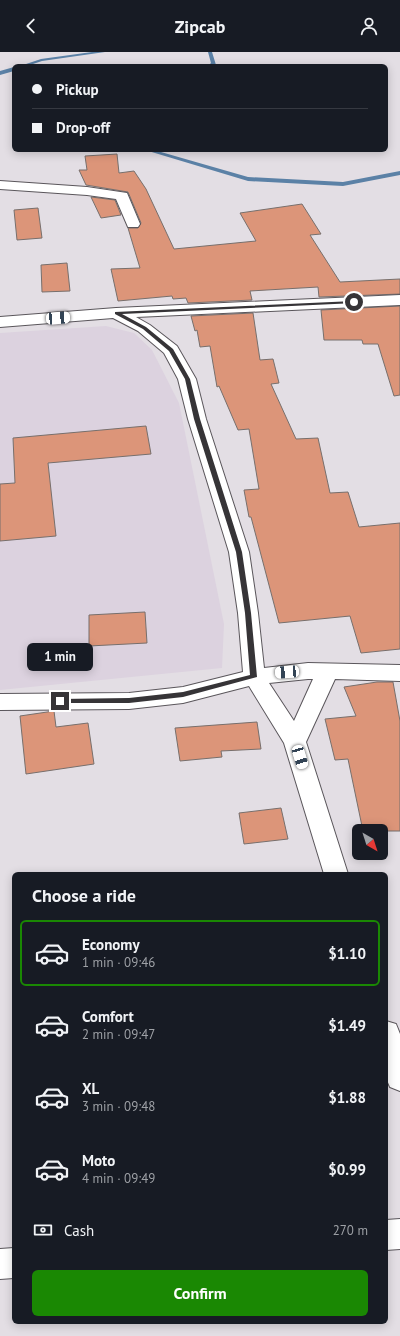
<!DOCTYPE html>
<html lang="en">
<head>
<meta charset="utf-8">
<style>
  :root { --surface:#171b24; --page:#242831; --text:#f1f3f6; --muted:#9ea1a6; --line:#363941; --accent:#1a8803 }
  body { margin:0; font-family:"PT Sans",sans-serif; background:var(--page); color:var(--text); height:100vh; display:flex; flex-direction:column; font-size:15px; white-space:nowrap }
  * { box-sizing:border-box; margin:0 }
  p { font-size:13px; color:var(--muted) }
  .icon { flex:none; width:22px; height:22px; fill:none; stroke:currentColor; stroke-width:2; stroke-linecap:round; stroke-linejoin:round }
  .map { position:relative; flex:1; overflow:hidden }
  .sheet { position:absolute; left:12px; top:820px; width:376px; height:452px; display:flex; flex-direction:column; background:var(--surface); border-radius:6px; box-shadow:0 2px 10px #0003 }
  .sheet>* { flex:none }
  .banner { position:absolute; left:12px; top:12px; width:376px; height:88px; border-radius:6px; box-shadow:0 2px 10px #0003; display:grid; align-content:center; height:88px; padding:0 20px; background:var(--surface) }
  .needle { width:26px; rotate:141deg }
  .fabs { position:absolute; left:352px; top:772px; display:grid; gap:8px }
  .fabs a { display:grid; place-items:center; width:36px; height:36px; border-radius:6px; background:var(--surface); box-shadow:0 2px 10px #0003; font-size:20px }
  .end { position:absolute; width:18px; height:18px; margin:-9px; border:5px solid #363437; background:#fff; box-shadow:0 0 0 2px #fff }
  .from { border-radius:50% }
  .bubble { position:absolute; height:28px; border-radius:6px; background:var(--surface); box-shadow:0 2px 10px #0003; font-size:13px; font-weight:700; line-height:28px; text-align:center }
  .car { position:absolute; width:12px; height:24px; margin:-12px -6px; border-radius:5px; box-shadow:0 0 3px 1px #0007; background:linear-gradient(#fff 24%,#345 0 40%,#fff 0 76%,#345 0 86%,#fff 0) }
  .banner b { display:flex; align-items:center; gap:14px; height:38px; font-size:15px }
  .banner b+b { border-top:1px solid var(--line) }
  .banner i { width:10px; height:10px; background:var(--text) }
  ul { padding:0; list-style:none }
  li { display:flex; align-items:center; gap:12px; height:66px; margin:0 8px 6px; padding:0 12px; border:2px solid transparent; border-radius:6px }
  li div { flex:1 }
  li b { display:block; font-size:15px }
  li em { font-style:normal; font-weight:700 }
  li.active { border-color:var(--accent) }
  li>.icon { width:36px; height:36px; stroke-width:1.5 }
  h2 { padding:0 20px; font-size:18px; line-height:48px }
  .pay { display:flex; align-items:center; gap:10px; height:44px; padding:0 20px; font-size:15px }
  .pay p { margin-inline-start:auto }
  .cta { display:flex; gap:8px; margin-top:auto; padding:8px 20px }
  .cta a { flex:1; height:46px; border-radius:6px; background:var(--accent); color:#fff; font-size:16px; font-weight:700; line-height:46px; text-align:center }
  header { display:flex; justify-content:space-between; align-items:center; height:52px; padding:0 20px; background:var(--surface); font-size:18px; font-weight:700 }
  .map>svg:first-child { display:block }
</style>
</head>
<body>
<header><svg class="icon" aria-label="back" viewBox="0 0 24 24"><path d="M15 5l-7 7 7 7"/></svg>Zipcab<svg class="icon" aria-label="person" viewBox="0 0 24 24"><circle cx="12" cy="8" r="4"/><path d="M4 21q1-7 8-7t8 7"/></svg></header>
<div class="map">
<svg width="400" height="1284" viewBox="0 0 400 1284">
  <rect width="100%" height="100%" fill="#e3dee4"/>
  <path fill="#dcd2df" d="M 106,274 L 134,281 L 152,298 L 179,351 L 224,572 L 222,616 L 0,638 L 0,281 Z"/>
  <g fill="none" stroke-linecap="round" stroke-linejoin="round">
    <g fill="#5b81a6" fill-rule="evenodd">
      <path d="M 92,0 L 105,0 L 42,9 L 27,14 L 20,14 L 41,7 Z"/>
      <path d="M 208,0 L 212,0 L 216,13 L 208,14 L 211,11 Z"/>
      <path d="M 14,15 L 14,19 L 0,23 L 0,19 Z"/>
      <path d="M 145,98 L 154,98 L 248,125 L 343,130 L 400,119 L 400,123 L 343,134 L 248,129 Z"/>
    </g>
  </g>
  <g fill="#dc9579" stroke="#776f6c">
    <path d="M 117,102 L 119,121 L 134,119 L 146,137 L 174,197 L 256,189 L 240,161 L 302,152 L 321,182 L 310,183 L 340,230 L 400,227 L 400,242 L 319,245 L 318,235 L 250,239 L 252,248 L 188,251 L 186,246 L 173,247 L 172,244 L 118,249 L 111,217 L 140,216 L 128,176 L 138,176 L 141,171 L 128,140 L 86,133 L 79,118 L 87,118 L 85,104 Z"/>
    <path d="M 91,145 L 115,148 L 121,163 L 101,166 Z"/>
    <path d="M 38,156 L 42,186 L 17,188 L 14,158 Z"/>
    <path d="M 67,211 L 70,239 L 42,240 L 41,213 Z"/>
    <path d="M 400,254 L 400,343 L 394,344 L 378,292 L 363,292 L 362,288 L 324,288 L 321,258 Z"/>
    <path d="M 253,261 L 260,308 L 273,307 L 279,331 L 271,332 L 296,387 L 318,386 L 330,441 L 348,440 L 359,475 L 400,471 L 400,597 L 361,601 L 350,564 L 279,571 L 251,465 L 249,465 L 244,438 L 259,437 L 249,377 L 238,378 L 219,334 L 217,335 L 210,294 L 200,295 L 197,278 L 195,279 L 191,264 Z"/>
    <path d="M 146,374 L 151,402 L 48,411 L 56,484 L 0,489 L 0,432 L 15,431 L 13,386 Z"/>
    <path d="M 145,560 L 147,591 L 89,594 L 89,563 Z"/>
    <path d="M 377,630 L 393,630 L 400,669 L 400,779 L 363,779 L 348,707 L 335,708 L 325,667 L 356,664 L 344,635 Z"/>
    <path d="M 54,659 L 56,675 L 88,671 L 94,712 L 26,722 L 20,664 Z"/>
    <path d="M 257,670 L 261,697 L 221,699 L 222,705 L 180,709 L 175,676 Z"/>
    <path d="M 281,756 L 288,787 L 244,792 L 239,761 Z"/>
  </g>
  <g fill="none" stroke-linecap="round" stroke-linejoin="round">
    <g stroke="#5a565b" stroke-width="2">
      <g id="street">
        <path d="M 0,129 L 87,135 L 127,141 L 140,172 L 138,175 L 128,175 L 116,147 L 87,143 L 0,137 Z"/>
        <path d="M 400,243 L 400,253 L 136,265 L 150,273 L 177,294 L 196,327 L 206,367 L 249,500 L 258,561 L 264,616 L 308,611 L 400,613 L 400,629 L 335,627 L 306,690 L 348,822 L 324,822 L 284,691 L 249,634 L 183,651 L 129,657 L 0,658 L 0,642 L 129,641 L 183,635 L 243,620 L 238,561 L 229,500 L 188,367 L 178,327 L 164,301 L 138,279 L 113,266 L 0,275 L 0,265 L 116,256 ZM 308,627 L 313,627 L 294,669 L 269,631 Z"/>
        <path d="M 386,969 L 396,972 L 400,982 L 400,1039 L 390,1035 L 386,1026 Z"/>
        <path d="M 400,1167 L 400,1197 L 386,1198 L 386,1168 Z"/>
        <path d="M 14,1196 L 14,1226 L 0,1227 L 0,1197 Z"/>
      </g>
    </g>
    <use href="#street" fill="#fff" fill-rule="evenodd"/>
  </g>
  <path fill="#363437" d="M 354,249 L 356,251 L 122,262 L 146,275 L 173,297 L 190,327 L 200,367 L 242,500 L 251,561 L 257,625 L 183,645 L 129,651 L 58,651 L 57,649 L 60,647 L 129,646 L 183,640 L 250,623 L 245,561 L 236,500 L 194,367 L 185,327 L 169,299 L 143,277 L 115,262 L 115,260 Z"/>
</svg>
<div class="fabs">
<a><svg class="needle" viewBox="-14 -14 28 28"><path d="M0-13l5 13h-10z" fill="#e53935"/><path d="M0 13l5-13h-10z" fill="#9ea1a6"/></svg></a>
</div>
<i class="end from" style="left:354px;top:250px"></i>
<i class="end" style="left:60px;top:649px"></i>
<div class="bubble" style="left:27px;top:591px;width:66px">1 min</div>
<i class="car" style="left:58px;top:266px;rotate:86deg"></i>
<i class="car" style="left:287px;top:620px;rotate:266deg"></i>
<i class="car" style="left:300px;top:705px;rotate:163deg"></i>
<div class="banner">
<b><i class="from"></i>Pickup</b>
<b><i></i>Drop-off</b>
</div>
<section class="sheet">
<h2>Choose a ride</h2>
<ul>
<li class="active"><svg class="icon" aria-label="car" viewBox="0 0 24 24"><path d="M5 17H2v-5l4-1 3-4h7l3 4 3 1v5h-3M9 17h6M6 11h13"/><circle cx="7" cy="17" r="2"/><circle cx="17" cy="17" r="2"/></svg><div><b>Economy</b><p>1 min · 09:46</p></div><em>$1.10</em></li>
<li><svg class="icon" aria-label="car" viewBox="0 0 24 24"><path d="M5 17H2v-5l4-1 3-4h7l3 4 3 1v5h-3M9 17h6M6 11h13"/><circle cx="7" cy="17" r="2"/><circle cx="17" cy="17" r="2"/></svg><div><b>Comfort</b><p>2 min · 09:47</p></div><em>$1.49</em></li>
<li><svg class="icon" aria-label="car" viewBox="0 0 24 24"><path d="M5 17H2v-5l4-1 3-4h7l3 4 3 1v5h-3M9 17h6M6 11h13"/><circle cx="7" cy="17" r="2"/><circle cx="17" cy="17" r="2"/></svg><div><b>XL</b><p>3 min · 09:48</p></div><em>$1.88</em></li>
<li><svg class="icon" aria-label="car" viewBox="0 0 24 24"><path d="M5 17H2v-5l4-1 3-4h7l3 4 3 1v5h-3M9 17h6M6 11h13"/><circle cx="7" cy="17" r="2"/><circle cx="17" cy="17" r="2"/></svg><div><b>Moto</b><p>4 min · 09:49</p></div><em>$0.99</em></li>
</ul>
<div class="pay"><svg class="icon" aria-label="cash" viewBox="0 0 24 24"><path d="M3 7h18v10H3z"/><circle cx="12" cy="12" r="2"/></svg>Cash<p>270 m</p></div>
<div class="cta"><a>Confirm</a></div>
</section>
</div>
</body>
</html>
